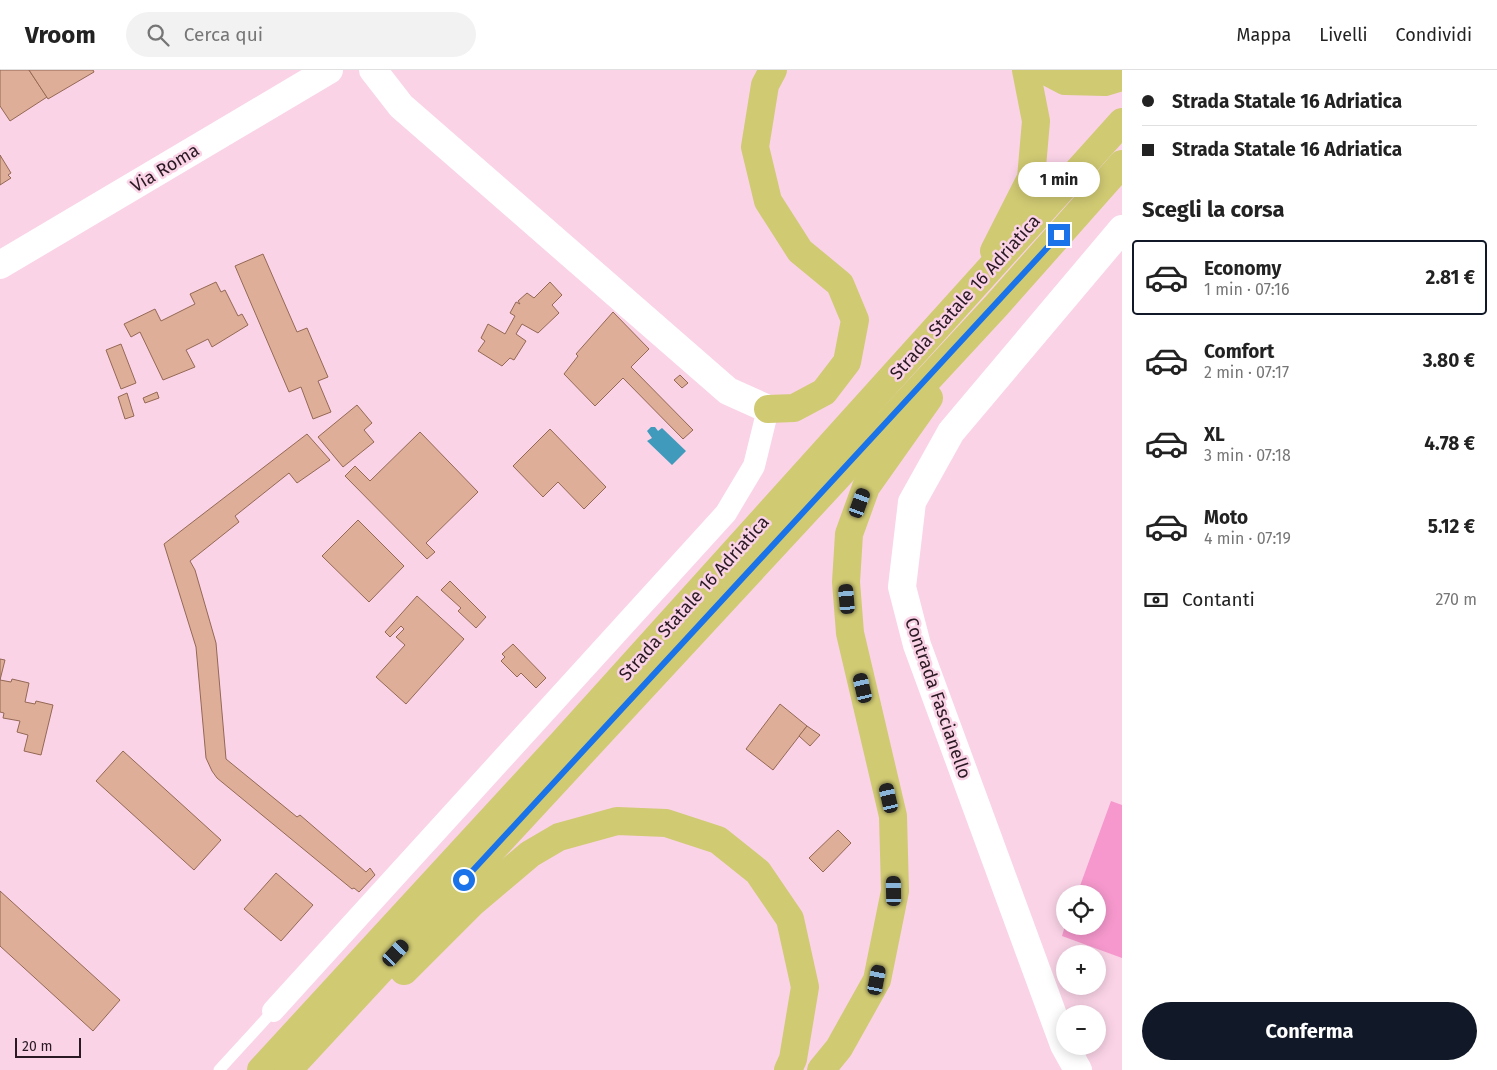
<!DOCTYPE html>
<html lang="it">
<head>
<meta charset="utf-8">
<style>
  :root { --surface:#fff; --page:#f2f2f2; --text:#222; --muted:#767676; --line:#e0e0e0; --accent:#111827 }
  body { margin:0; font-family:"Fira Sans",sans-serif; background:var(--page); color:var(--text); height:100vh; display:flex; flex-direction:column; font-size:19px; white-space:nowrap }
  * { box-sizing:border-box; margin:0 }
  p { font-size:16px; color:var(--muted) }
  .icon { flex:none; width:28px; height:28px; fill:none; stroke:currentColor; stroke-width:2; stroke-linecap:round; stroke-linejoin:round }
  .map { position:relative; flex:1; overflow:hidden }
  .panel { display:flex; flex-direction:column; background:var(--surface); width:375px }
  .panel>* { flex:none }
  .hud { display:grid; align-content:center; height:110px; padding:0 20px; background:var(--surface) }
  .controls { position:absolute; left:1056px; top:815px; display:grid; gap:10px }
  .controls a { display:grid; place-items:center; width:50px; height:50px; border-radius:50%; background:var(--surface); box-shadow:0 2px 12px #0003; font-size:25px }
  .scale { position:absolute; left:15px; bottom:12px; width:66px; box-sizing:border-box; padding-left:5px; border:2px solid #2a1922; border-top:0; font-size:14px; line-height:18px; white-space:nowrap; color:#2a1922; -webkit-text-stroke:4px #fad3e7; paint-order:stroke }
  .end { position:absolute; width:22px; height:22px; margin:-11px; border:6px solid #1a73e8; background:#fff; box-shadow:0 0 0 2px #fff }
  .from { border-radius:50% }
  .bubble { position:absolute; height:35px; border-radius:18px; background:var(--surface); box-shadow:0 2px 12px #0003; font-size:16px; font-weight:700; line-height:35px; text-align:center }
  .car { position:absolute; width:15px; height:30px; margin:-15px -8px; border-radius:6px; box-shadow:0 0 4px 1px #0007; background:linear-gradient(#222 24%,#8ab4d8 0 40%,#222 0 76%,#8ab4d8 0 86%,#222 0) }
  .hud b { display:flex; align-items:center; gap:18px; height:48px; font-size:19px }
  .hud b+b { border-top:1px solid var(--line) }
  .hud i { width:12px; height:12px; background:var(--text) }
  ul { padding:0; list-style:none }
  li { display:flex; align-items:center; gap:15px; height:75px; margin:0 10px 8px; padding:0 10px; border:2px solid transparent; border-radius:5px }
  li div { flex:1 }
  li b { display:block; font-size:19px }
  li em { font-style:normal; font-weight:700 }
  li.current { border-color:var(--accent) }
  li>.icon { width:45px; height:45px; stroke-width:1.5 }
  h2 { padding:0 20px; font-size:22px; line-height:60px }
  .pay { display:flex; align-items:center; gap:12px; height:55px; padding:0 20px; font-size:19px }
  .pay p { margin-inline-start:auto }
  .button { display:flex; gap:10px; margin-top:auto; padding:10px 20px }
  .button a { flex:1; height:58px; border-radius:30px; background:var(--accent); color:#fff; font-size:20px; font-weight:700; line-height:58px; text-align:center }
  header { display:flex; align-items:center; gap:30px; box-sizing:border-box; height:70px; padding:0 25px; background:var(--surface); border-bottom:1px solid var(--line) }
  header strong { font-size:24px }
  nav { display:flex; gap:28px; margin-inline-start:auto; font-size:18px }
  .search { width:350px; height:45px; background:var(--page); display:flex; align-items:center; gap:12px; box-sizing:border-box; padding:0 18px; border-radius:28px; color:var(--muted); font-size:19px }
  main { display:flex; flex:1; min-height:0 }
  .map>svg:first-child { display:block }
</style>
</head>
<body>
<header>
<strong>Vroom</strong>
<div class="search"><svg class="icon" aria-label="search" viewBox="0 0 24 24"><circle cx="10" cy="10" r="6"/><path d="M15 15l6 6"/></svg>Cerca qui</div>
<nav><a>Mappa</a><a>Livelli</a><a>Condividi</a></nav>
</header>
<main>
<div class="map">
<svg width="1122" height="1000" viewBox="0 0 1122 1000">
  <rect width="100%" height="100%" fill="#fad3e7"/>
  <path fill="#f698cd" d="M 1111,731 L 1122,735 L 1122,888 L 1062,866 L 1065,856 L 1098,856 L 1098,824 L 1077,824 Z"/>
  <path fill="#3f9abb" d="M 651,357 L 655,357 L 658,361 L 662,358 L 686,381 L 672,395 L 647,371 L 652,368 L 647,361 Z"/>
  <g fill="#deae98" stroke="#946854">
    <path d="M 0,0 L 29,0 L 47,27 L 10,51 L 0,36 Z"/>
    <path d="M 29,0 L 93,0 L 94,2 L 48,29 Z"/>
    <path d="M 0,85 L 11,103 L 8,105 L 11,108 L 0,115 Z"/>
    <path d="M 263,184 L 297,262 L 307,258 L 328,307 L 318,311 L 331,342 L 313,349 L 301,317 L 289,322 L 235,196 Z"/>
    <path d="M 216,212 L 221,222 L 225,220 L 238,246 L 242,244 L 248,255 L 212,277 L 208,269 L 186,280 L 195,297 L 163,310 L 140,262 L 131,267 L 124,254 L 155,239 L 161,251 L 195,234 L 190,224 Z"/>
    <path d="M 550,212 L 562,225 L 552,235 L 559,243 L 538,263 L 522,254 L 516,264 L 526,271 L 514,290 L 510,288 L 502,296 L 478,281 L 485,271 L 481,268 L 488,254 L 505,264 L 515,246 L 510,243 L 516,232 L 520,234 L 518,231 L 527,223 L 534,228 Z"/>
    <path d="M 613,242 L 649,279 L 631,297 L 693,360 L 683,369 L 623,308 L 595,336 L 564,304 L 578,286 L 576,284 Z"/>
    <path d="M 121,274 L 136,313 L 121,319 L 106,280 Z"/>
    <path d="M 680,305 L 688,313 L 682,318 L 674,310 Z"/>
    <path d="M 157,322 L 159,328 L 145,333 L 143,328 Z"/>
    <path d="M 127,323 L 134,346 L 125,349 L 118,327 Z"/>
    <path d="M 357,335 L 372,353 L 364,360 L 374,372 L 343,397 L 318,367 Z"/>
    <path d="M 550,359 L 606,417 L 584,439 L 558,412 L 543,427 L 513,396 Z"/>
    <path d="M 420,362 L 478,422 L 426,473 L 435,482 L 427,489 L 345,406 L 355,396 L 370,411 Z"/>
    <path d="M 307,364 L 330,390 L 297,413 L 289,403 L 235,446 L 239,452 L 190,491 L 195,500 L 216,573 L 226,689 L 297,747 L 300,745 L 366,802 L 370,798 L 375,805 L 359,822 L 354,818 L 352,819 L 217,708 L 212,701 L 206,688 L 196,577 L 164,474 Z"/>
    <path d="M 358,450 L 404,496 L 369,532 L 322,486 Z"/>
    <path d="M 450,511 L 486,547 L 476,558 L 458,541 L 461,538 L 441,520 Z"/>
    <path d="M 417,526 L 464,569 L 406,634 L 376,607 L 405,575 L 396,567 L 404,559 L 401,556 L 390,567 L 385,562 Z"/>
    <path d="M 513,574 L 546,608 L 536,618 L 521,603 L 517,607 L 501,591 L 505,587 L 502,584 Z"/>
    <path d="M 0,589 L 5,590 L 0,610 L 11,612 L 12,609 L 29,613 L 25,632 L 35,634 L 36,631 L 53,635 L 41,685 L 24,681 L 28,665 L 17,662 L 20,651 L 3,648 L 4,643 L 0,642 Z"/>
    <path d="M 780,634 L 807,656 L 773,700 L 746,679 Z"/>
    <path d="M 807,656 L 820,665 L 810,676 L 799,666 Z"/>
    <path d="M 123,681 L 221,770 L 194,800 L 96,711 Z"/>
    <path d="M 838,760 L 851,773 L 823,802 L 809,788 Z"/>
    <path d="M 276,803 L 313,835 L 281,871 L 244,839 Z"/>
    <path d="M 0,821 L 120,930 L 93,961 L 0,876 Z"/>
  </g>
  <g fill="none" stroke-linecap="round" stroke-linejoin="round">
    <path stroke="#fff" stroke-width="11" d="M 219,1000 L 273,941"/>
    <path stroke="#fff" stroke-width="22" d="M 273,941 L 726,443 L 754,396 L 768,339"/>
    <g stroke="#fff" stroke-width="28">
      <path d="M 373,0 L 401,36 L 728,321 L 768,339"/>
      <path d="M 0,195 L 329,0"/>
      <path d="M 1078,1000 L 1064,975 L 917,575 L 902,517 L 912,432 L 951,362 L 1122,159"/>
    </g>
    <g stroke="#d0ca73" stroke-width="28">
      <path d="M 1044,0 L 1065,11 L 1105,12 L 1122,7"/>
      <path d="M 994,181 L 1031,108 L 1036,51 L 1026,0"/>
      <path d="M 768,339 L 794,338 L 824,322 L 847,292 L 855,250 L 840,214 L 800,181 L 768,131 L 755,77 L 765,15 L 773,0"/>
      <path d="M 404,901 L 472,833 L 530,784 L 559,767 L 617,751 L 666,753 L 718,770 L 758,802 L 790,849 L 805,917 L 793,989 L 788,1000"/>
      <path d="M 261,1000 L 562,673 L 1122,52"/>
      <path d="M 288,1000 L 996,236 L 1122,94"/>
      <path d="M 821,1000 L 839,978 L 877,910 L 895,821 L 893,746 L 850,563 L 846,512 L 849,464 L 866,417 L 929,328"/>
    </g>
  </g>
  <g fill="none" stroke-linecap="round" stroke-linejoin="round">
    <path stroke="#1a73e8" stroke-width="6" d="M 464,810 L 1059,165"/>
  </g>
  <g text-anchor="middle" stroke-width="5" stroke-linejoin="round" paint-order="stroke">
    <g font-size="18" fill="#2a1922" stroke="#fad3e7">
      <text transform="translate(165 98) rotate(-31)" y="6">Via Roma</text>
      <text transform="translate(965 227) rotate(-48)" y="6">Strada Statale 16 Adriatica</text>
      <text transform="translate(694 528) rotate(-48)" y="6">Strada Statale 16 Adriatica</text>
      <text transform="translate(938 628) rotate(71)" y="6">Contrada Fascianello</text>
    </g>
  </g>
</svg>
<div class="controls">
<a><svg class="icon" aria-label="locate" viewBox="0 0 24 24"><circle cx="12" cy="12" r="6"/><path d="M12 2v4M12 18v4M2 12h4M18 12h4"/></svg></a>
<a>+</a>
<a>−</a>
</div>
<div class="scale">20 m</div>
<i class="end from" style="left:464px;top:810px"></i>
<i class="end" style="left:1059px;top:165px"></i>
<div class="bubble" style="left:1018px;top:92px;width:82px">1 min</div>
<i class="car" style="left:860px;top:433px;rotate:20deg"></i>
<i class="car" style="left:847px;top:529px;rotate:355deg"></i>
<i class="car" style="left:863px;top:618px;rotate:347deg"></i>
<i class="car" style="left:889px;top:728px;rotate:347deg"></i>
<i class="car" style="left:894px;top:821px;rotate:359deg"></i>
<i class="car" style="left:396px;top:883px;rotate:43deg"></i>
<i class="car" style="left:877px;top:910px;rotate:11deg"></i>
</div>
<section class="panel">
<div class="hud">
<b><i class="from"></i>Strada Statale 16 Adriatica</b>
<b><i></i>Strada Statale 16 Adriatica</b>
</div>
<h2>Scegli la corsa</h2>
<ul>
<li class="current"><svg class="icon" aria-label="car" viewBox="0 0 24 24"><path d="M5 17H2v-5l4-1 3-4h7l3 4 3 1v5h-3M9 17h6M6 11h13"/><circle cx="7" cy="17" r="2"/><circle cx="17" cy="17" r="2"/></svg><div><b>Economy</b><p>1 min · 07:16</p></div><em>2.81 €</em></li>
<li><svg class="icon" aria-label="car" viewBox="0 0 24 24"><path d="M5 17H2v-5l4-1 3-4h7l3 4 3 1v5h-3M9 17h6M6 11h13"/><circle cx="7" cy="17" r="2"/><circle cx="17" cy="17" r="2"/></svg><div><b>Comfort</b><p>2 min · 07:17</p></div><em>3.80 €</em></li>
<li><svg class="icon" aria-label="car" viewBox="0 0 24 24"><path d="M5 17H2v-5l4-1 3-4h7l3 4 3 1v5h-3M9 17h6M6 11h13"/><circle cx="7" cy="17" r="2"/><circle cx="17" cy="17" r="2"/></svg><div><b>XL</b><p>3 min · 07:18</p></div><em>4.78 €</em></li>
<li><svg class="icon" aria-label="car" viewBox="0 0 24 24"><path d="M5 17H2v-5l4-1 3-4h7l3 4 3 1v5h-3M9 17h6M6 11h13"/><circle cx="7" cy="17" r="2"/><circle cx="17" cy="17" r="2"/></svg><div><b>Moto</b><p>4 min · 07:19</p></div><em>5.12 €</em></li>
</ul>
<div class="pay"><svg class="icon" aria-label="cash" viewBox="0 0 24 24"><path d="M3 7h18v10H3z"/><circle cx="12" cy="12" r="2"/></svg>Contanti<p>270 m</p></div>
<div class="button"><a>Conferma</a></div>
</section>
</main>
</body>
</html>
